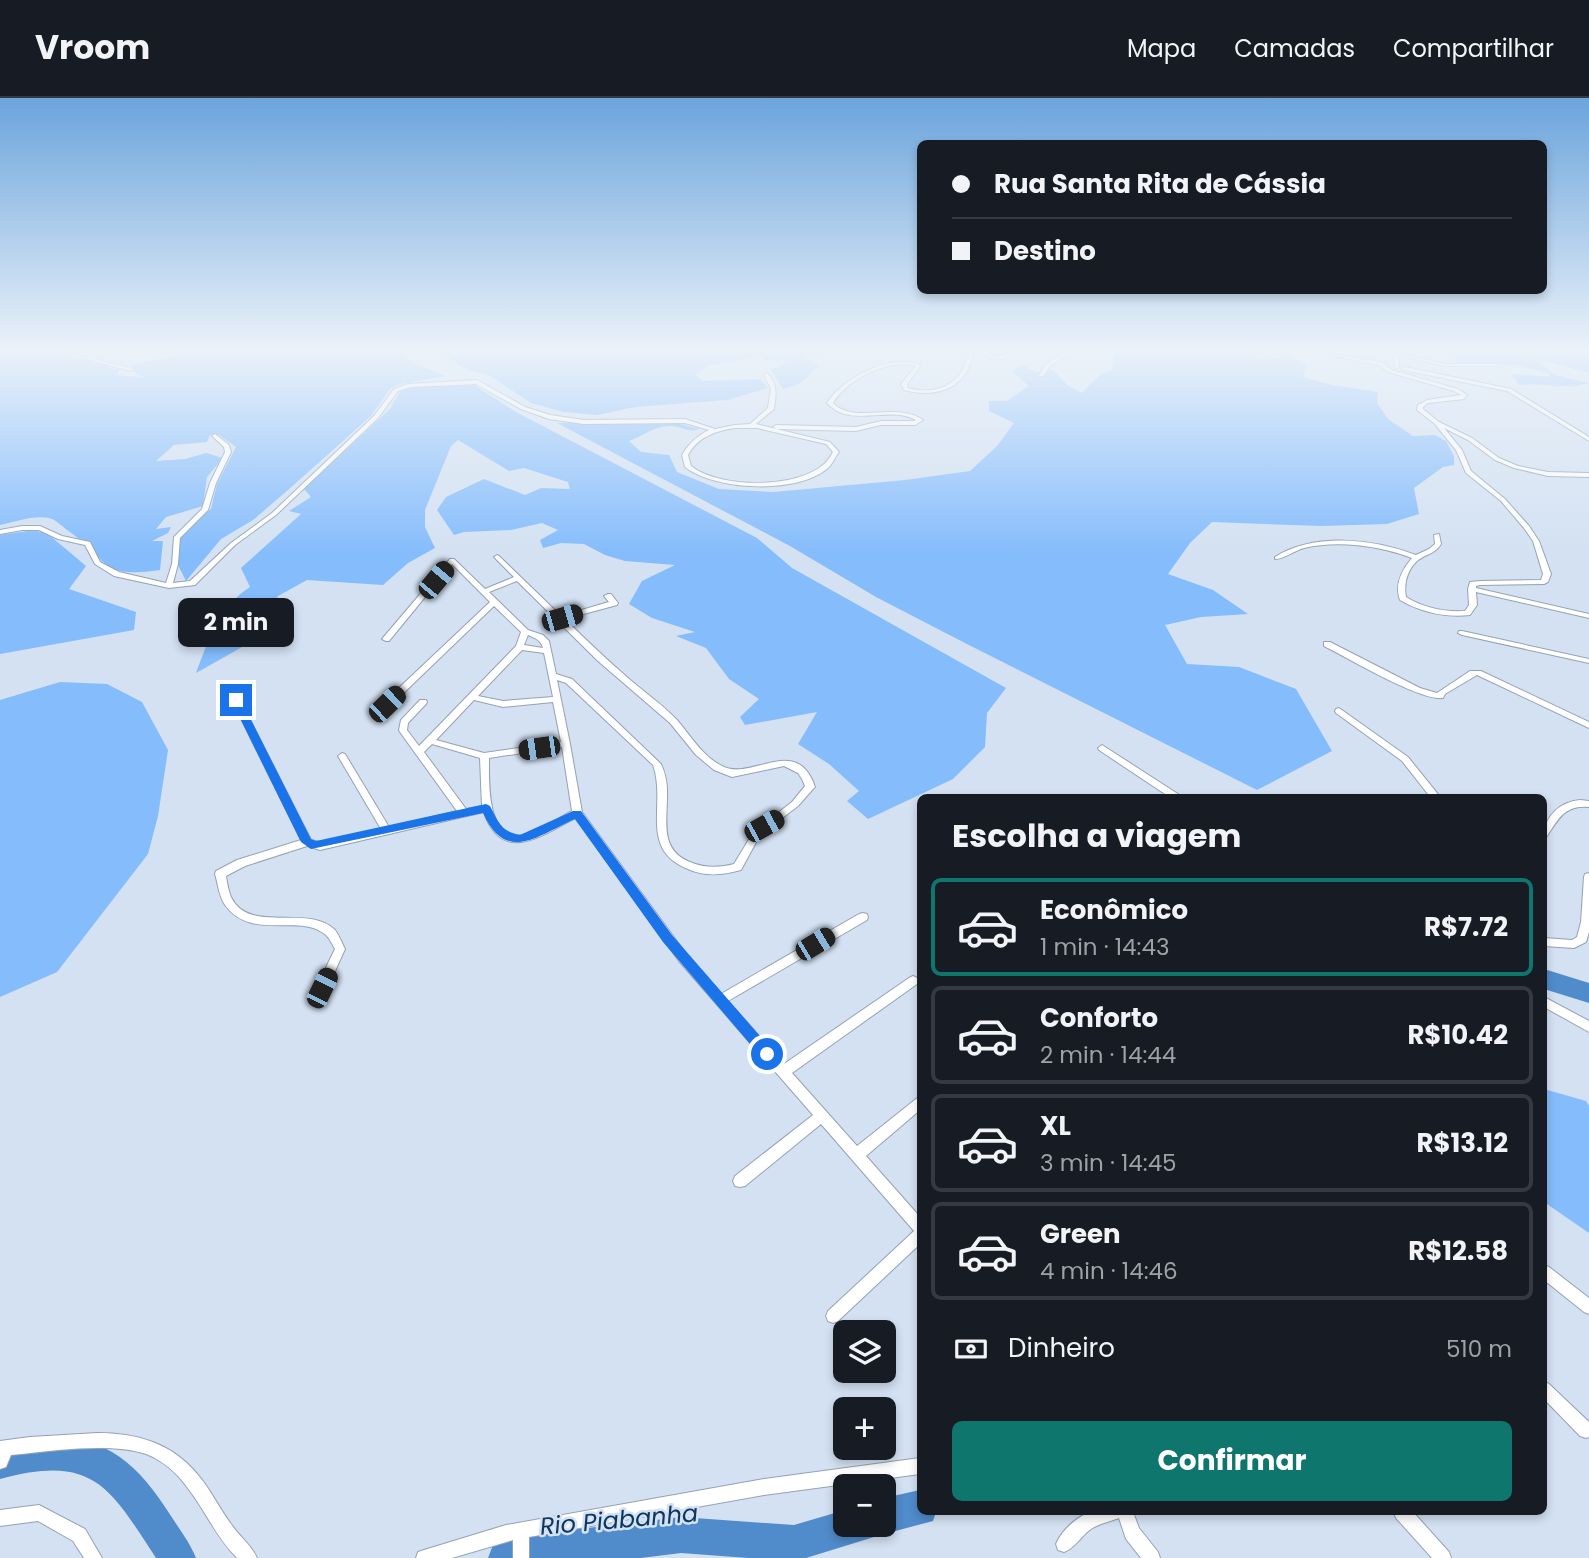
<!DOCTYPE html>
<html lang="pt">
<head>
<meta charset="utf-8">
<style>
  :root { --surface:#171b24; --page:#20242c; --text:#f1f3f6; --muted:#9ea1a6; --line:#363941; --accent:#0f766e }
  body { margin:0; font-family:Poppins,sans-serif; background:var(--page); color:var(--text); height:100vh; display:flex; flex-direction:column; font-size:26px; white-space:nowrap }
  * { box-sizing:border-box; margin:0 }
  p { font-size:23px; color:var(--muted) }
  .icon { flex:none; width:38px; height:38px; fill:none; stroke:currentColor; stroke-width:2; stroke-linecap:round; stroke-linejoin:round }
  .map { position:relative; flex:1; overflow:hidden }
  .sheet { position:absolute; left:917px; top:696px; width:630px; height:721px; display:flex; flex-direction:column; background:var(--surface); border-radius:10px; box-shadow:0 4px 10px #0003 }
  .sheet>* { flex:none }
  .hud { position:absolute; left:917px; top:42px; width:630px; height:154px; border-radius:10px; box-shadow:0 4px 10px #0003; display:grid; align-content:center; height:154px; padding:0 35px; background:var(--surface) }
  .fabs { position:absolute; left:833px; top:1222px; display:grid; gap:14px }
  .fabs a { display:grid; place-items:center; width:63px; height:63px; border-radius:10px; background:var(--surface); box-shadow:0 4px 10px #0003; font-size:35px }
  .end { position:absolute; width:32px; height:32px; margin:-16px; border:9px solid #1a73e8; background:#fff; box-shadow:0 0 0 4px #fff }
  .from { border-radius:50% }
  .bubble { position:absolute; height:49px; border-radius:10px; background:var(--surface); box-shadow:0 4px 10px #0003; font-size:23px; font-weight:700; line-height:49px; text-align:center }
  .car { position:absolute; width:21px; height:42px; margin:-21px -10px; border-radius:9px; box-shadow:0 0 5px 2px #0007; background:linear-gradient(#222 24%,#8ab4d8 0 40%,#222 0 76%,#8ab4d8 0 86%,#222 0) }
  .hud b { display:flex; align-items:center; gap:24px; height:66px; font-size:26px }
  .hud b+b { border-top:2px solid var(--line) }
  .hud i { width:18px; height:18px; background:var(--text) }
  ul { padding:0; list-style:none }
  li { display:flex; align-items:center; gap:21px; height:98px; margin:0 14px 10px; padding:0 21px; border:4px solid var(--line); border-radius:10px }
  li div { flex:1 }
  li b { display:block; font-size:26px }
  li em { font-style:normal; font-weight:700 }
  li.current { border-color:var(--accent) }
  li>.icon { width:63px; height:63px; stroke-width:1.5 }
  h2 { padding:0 35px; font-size:32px; line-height:84px }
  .pay { display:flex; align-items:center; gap:18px; height:77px; padding:0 35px; font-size:26px }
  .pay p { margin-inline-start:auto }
  .cta { display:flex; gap:14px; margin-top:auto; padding:14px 35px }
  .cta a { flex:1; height:80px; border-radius:10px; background:var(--accent); color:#fff; font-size:28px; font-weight:700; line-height:80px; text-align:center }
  header { display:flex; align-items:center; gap:42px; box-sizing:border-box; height:98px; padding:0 35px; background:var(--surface); border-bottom:2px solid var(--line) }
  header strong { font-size:33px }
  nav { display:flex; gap:38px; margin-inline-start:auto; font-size:24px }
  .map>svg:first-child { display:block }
</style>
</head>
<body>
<header>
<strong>Vroom</strong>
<nav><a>Mapa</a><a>Camadas</a><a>Compartilhar</a></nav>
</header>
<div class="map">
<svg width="1589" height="1460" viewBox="0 0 1589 1460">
  <rect width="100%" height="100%" fill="#d3e1f2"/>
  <g fill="#84bcfc">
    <path d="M 0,253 L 48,253 L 119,272 L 117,277 L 146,280 L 136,276 L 132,267 L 175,258 L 183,253 L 397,253 L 412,264 L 445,278 L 400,286 L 390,291 L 371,318 L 288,392 L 253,422 L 221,441 L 186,483 L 178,467 L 178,435 L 211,411 L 217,386 L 236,349 L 219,337 L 210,337 L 207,344 L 174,347 L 156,363 L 185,361 L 206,355 L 223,360 L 207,379 L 203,408 L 166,419 L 156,431 L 171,429 L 168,435 L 152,443 L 163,443 L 160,472 C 97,481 111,462 67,432 C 62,428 55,421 49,420 C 34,417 14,424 0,427 Z"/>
    <path d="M 430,253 L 846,253 L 802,259 L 820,267 L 799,286 L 783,291 L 771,272 L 788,263 L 767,262 L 760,258 L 707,268 L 695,277 L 702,283 L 760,281 L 768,290 L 727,302 L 635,309 L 597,317 L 564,314 L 531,305 L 489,277 L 464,271 L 451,261 Z"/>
    <path d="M 1121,253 L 1244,253 C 1258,264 1272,263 1288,257 L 1306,268 L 1303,279 L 1331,287 L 1378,294 L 1377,305 L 1388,321 L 1413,338 L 1435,337 L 1446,343 L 1454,358 L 1454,367 L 1443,369 L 1414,390 L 1419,416 L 1387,426 L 1321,428 L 1212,424 L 1190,445 L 1168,476 L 1213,492 L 1248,516 L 1201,519 L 1165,527 L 1187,566 L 1239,569 L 1296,591 L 1332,653 L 1257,692 L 965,545 L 876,499 L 790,448 L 557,325 L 672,324 L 700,331 C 689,335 683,329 672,328 C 655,327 643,338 629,343 L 641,354 L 669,357 L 677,374 L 719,391 L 773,394 L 905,382 L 970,373 L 997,348 L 1014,325 L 989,313 L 989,303 L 1007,303 L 1029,288 L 1012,273 L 1022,267 L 1036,274 L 1052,271 L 1067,287 L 1082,295 L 1101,276 L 1112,272 L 1114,257 Z"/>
    <path d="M 1436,253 L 1589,253 L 1589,274 C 1571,272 1556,263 1538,263 L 1555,277 L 1589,285 C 1567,292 1542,284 1519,287 L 1512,276 L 1550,279 L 1550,276 C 1518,266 1488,263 1455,266 L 1456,259 Z"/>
    <path d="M 468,283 L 516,314 L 757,440 L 792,470 L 1006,590 L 987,615 L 985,649 L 953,681 L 868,721 L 847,703 L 859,693 L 829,666 L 798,646 L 817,614 L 745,627 L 740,619 L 759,601 L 729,581 L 706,550 L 676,538 L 695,534 L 652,520 L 629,506 L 642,483 L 675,467 L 625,463 L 605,457 L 584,446 L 561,445 L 543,450 L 540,442 L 558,432 L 542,425 L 511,432 L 464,434 L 454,437 L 437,412 L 446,399 L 484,381 L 525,397 L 541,390 L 570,391 L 568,384 L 524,370 L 509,373 L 458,342 L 451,348 L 425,412 L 425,429 L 435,450 L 408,465 L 383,487 L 307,482 L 278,498 L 262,538 L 196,575 C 208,543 220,508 250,489 L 241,470 L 301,416 L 289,413 L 311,399 L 304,391 L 390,311 L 402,290 Z"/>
    <path d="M 34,432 L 48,436 L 86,468 L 69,491 L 136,514 L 134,532 L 0,556 L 0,437 Z"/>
    <path d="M 60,584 L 107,586 L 142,604 L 168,652 L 158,718 L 148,756 L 57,874 L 0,899 L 0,602 Z"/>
    <path d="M 1544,991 L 1586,1003 L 1589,1008 L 1589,1135 L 1544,1104 Z"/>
  </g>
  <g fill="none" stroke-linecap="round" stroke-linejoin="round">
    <g fill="#508bcb" fill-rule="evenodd">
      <path d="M 1544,871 L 1589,885 L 1589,905 L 1544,891 Z"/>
      <path d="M 40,1338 C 105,1336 138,1365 171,1418 C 180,1432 190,1445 196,1460 L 156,1460 C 109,1388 93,1356 0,1381 L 0,1347 Z"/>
      <path d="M 920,1392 L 920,1414 L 936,1414 L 933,1423 L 884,1436 L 876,1433 L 874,1439 L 806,1460 L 748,1460 L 681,1455 L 641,1460 L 488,1460 L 493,1447 L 511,1439 L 681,1419 L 794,1427 L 845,1412 L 845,1426 L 884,1426 L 884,1400 Z"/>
    </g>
    <g stroke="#94a2b2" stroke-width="2">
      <g id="minor">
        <path d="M 54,253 L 60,253 L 134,271 L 131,273 Z"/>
        <path d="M 969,253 L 973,253 C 969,290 937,301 904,292 L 901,286 L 916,268 C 887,261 848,281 833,305 C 854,327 896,303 923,322 L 915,327 L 881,327 L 856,333 L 776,331 L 773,329 L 776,327 L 856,329 L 881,323 L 914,323 L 916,322 C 888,307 850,331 827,305 C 844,279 891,255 921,267 L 907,286 L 908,290 C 938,298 964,285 969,253 Z"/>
        <path d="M 985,253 L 989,253 L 993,258 C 1005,259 1008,252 1017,253 L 1003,261 L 989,260 Z"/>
        <path d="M 1067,253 L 1072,253 L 1050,268 L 1043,278 L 1039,278 L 1046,266 Z"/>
        <path d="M 1310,253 L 1318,253 L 1385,265 L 1385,267 L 1392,272 L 1458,291 L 1467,297 L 1464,301 L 1428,305 L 1423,309 L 1423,311 L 1439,324 L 1472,340 L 1499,360 L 1518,368 L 1548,374 L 1589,375 L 1589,379 L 1548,378 L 1514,370 L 1495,362 L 1468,342 L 1444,330 L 1462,352 L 1471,373 L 1505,401 L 1529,428 L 1539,443 L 1551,476 L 1548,484 L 1544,486 L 1480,487 L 1476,488 L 1476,490 L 1589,516 L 1589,520 L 1476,494 L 1477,507 L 1470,517 C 1446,520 1420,514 1400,502 C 1394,486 1402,472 1412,460 C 1380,448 1339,442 1304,450 C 1294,453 1284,461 1275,461 L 1275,459 C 1315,434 1374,441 1416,457 L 1429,451 L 1435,446 L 1434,437 L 1439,436 L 1441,446 C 1436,454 1431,455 1423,459 C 1409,466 1403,484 1406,499 C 1424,510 1444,514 1465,513 L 1469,507 L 1468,491 L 1470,484 L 1480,483 L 1541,482 L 1543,476 L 1533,443 L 1524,430 L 1501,403 L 1466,375 L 1456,352 L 1434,325 L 1417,312 L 1418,307 L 1427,302 L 1461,297 L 1454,293 L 1388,274 L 1378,267 Z"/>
        <path d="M 1402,256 L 1445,266 L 1497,266 L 1499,267 L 1497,268 L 1445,268 L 1402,258 L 1399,259 L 1399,269 L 1395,270 L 1394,258 Z"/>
        <path d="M 1405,269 L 1511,291 L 1589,339 L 1589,343 L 1507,293 L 1403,272 L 1402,271 Z"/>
        <path d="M 767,275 C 778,286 776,297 774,311 L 756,326 L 830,344 L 839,354 C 836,358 833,364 830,368 C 802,397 715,393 685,369 L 682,357 C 689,345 697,338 709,332 L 685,325 L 584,326 L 549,321 L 521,311 L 476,286 L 411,289 L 398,293 L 378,320 L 276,417 L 235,447 L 195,487 L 169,490 L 114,478 L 95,466 L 85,447 L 58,441 L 39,432 L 22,432 L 0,436 L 0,432 L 22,428 L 40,428 L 62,438 L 90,444 L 100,464 L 119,474 L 166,485 L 172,466 L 174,439 L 202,411 L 210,385 L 225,354 L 224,349 L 212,338 L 215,336 L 229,347 L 231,354 L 216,385 L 208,412 L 180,440 L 178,466 L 173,485 L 190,483 L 231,445 L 272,415 L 374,318 L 394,291 L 408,286 L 477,282 L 525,309 L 550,317 L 584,322 L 685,321 L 715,331 L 735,327 L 750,326 L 768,310 L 771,291 L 764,277 ZM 735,330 L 757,330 L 826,346 L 833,354 C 830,359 827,364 823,367 C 796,389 736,389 705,376 C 700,374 695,371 691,368 L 688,357 C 698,339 715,333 735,330 Z"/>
        <path d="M 497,457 L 499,458 L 561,518 L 609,504 L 604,498 L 608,496 L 611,496 L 618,505 L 617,507 L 565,521 C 586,542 606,561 628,580 C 644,594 663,607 677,622 C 691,638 702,658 722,668 C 751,684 797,635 815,689 L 813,691 L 798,708 L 760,737 L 741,772 C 723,777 705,779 688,771 C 638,751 667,706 653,667 L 566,585 L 557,582 L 570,646 L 582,714 L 687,857 L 721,896 L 859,816 L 863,815 L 867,816 L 868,819 L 867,822 L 728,903 L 784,966 L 909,880 L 913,878 L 917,880 L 919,883 L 917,886 L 792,975 L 857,1048 L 916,1001 L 920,999 L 920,1012 L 866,1058 L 920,1119 L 920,1146 L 838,1223 L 833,1225 L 828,1223 L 826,1218 L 828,1213 L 914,1133 L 821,1026 L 745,1088 L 740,1089 L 735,1088 L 733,1083 L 735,1078 L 813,1017 L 679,863 L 575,720 C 542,738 501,767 484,714 L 320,752 L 307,748 L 245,768 L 226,778 C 227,784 228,792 231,799 C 249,837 308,805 335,832 C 339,837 342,845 345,851 L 326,893 L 322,895 L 318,893 L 316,890 L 335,851 C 332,846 330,841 326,837 C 299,814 252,844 225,807 C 219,798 218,786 215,776 L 216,773 L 237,762 L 301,742 L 232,602 L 233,600 L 236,599 L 240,602 L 311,742 L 320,744 L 381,731 L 338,658 L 342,655 L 345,656 L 389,729 L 457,713 L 400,634 L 399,632 L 401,622 L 420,602 L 426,602 L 427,604 L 426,606 L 408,625 L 407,632 L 419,648 L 516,548 L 521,534 L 494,508 L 390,608 L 384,608 L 383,606 L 384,604 L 490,504 L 452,466 L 389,543 L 386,543 L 382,541 L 450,461 L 454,461 L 485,491 L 514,479 L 494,459 ZM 517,483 L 598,563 L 670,625 L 696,657 L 714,672 L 732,679 L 784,668 L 798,675 L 802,681 L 805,688 L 792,704 L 754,733 L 734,766 C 719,770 704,770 690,764 C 658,751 668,721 667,693 C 667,683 665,675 661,666 L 572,581 L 556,576 L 549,543 L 543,537 L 528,532 L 489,494 ZM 528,537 C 535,540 541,542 543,550 L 524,547 ZM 522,552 L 544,555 L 553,599 L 503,603 L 478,598 ZM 474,602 L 503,609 L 553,604 L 561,644 L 484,655 L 436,642 ZM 432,646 L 480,660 L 482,708 L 466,711 L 424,654 ZM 562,649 L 572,713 C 557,721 543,732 527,736 C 486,748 489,685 489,660 Z"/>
        <path d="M 1459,533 L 1462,533 L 1589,561 L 1589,565 L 1462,537 L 1458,535 Z"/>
        <path d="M 1324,544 L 1330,544 L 1420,590 L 1437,595 L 1470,573 L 1481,573 L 1589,624 L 1589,630 L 1477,577 L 1445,596 L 1443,600 C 1420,603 1348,560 1324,548 Z"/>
        <path d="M 1339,610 L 1408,659 L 1441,700 L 1431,700 L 1402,663 L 1336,615 L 1335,613 L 1336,611 Z"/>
        <path d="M 1102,647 L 1181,698 L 1183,700 L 1171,700 L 1099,652 L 1098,650 Z"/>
        <path d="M 1580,702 L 1589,703 L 1589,709 C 1565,707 1559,720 1547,738 L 1544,739 C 1544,718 1560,704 1580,702 Z"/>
        <path d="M 1589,775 L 1589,834 L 1586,844 L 1574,850 L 1544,848 L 1544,840 L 1572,842 L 1577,839 L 1581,824 L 1584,779 L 1585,776 Z"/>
        <path d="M 1544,899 L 1589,923 L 1589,934 L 1544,909 Z"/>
        <path d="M 1544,1167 L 1549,1169 L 1589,1200 L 1589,1216 L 1584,1214 L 1544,1182 Z"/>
        <path d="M 1544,1283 L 1549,1286 L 1589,1324 L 1589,1339 L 1586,1340 L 1580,1338 L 1544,1301 Z"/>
        <path d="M 97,1335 C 137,1335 172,1345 198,1377 C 211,1392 219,1410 231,1426 C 239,1438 252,1448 257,1460 L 237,1460 C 216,1439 205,1412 187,1389 C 177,1375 162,1362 146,1356 C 112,1345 58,1352 22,1356 L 11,1357 L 6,1369 L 0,1371 L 0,1343 L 30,1339 Z"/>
        <path d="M 920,1360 L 920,1376 L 764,1397 L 529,1439 L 529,1460 L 513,1460 L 513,1442 L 452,1460 L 416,1460 L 418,1454 L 424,1452 L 506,1427 L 764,1381 Z"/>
        <path d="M 39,1407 L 85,1431 L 102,1460 L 84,1460 L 73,1443 L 38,1423 L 0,1428 L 0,1412 Z"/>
        <path d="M 1089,1414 L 1133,1414 L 1139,1430 L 1158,1454 L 1160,1460 L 1141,1460 L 1126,1441 L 1119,1420 C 1109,1424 1100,1425 1091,1431 C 1081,1438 1075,1450 1064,1454 L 1058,1452 L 1056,1446 C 1062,1432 1075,1421 1089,1414 Z"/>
        <path d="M 1394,1414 L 1413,1414 L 1449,1454 L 1451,1460 L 1432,1460 L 1396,1420 Z"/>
      </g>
    </g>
    <use href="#minor" fill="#fff" fill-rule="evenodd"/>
  </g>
  <linearGradient id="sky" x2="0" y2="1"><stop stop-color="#6ba4dc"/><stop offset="0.55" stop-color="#ebf2f9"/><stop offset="1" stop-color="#ebf2f9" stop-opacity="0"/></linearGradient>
  <rect width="1589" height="457" fill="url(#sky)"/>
  <path fill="#1a73e8" d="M 236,599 L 241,602 L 311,741 L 316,743 L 486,706 L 490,708 C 498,723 501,734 520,737 L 573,713 L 581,713 L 672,837 L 772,952 L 772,960 L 762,960 L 663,844 L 575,721 C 537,738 506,766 483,715 L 311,751 L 301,744 L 231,602 Z"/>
  <g text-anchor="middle" stroke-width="5" stroke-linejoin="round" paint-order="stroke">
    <g font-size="24" font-style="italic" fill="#0c3761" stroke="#d3e1f2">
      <text transform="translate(619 1422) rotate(-5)" y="8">Rio Piabanha</text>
    </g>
  </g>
</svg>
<div class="fabs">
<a><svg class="icon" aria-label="layers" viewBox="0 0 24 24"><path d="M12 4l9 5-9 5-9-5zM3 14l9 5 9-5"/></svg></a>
<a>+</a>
<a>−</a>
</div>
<i class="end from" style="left:767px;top:956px"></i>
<i class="end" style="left:236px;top:602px"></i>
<div class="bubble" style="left:178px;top:500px;width:116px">2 min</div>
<i class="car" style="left:436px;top:482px;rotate:40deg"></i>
<i class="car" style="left:562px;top:520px;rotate:74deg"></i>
<i class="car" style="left:387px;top:606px;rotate:46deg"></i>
<i class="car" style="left:539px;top:650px;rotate:262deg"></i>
<i class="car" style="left:764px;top:728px;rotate:61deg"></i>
<i class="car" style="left:815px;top:846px;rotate:59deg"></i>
<i class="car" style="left:322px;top:890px;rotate:26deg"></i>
<div class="hud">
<b><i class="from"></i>Rua Santa Rita de Cássia</b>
<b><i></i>Destino</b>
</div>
<section class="sheet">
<h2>Escolha a viagem</h2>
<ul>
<li class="current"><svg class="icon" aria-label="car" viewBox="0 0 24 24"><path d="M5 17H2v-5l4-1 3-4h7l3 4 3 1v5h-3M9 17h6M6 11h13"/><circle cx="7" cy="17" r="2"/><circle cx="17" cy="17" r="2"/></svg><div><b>Econômico</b><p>1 min · 14:43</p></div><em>R$7.72</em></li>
<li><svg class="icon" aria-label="car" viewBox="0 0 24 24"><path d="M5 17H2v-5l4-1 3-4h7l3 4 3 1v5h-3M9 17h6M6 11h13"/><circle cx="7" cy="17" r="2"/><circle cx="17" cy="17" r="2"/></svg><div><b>Conforto</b><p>2 min · 14:44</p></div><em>R$10.42</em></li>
<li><svg class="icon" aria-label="car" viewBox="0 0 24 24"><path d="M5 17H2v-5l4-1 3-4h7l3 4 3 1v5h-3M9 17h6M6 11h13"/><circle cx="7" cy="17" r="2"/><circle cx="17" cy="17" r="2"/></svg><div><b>XL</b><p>3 min · 14:45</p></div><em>R$13.12</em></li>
<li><svg class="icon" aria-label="car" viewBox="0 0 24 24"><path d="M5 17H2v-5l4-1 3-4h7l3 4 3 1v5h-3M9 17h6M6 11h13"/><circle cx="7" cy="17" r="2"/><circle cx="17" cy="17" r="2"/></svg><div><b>Green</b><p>4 min · 14:46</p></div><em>R$12.58</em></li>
</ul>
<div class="pay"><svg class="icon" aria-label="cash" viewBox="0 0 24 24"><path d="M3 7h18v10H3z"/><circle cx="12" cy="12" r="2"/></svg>Dinheiro<p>510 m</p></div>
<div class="cta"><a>Confirmar</a></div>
</section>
</div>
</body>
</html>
